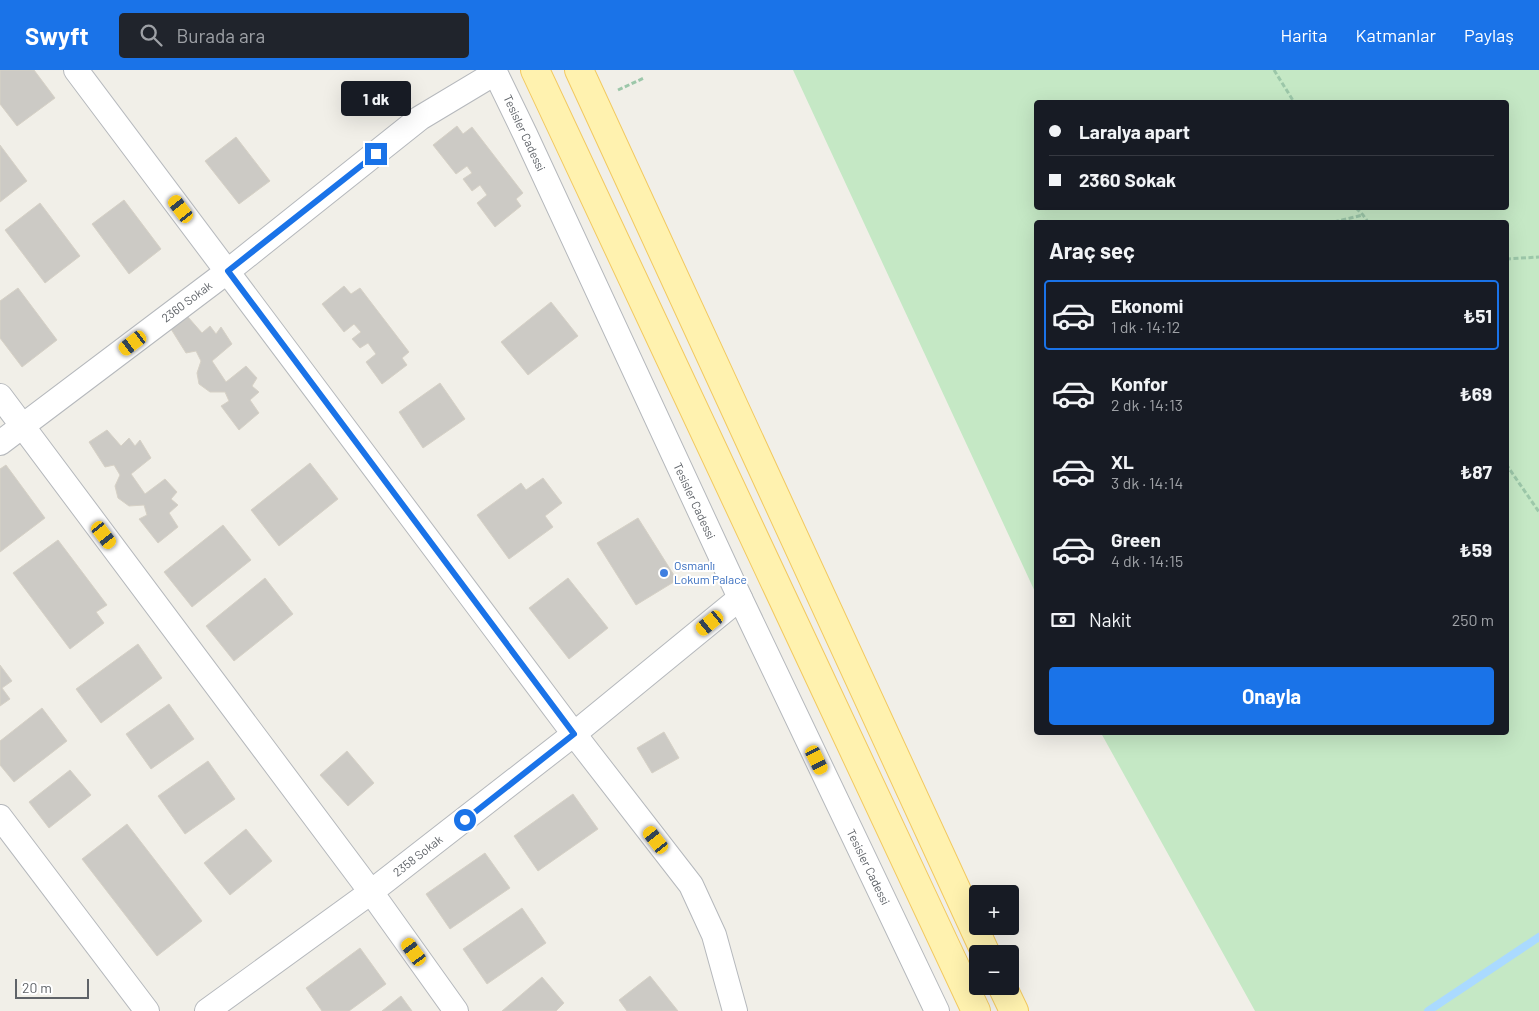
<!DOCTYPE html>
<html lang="tr">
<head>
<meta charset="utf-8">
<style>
  :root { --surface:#171b24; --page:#20242c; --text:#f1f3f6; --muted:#9ea1a6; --line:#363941; --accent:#1a73e8 }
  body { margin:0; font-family:Barlow,sans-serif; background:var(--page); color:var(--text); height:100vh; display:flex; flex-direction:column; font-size:19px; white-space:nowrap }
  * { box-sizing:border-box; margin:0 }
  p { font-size:16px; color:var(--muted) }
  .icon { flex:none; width:28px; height:28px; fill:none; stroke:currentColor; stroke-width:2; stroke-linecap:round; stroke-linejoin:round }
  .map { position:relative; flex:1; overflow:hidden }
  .sheet { position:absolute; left:1034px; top:150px; width:475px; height:515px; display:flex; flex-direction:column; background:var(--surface); border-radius:5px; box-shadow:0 5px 20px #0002 }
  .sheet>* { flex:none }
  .top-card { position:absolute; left:1034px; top:30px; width:475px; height:110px; border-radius:5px; box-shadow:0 5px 20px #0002; display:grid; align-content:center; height:110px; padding:0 15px; background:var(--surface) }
  .buttons { position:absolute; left:969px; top:815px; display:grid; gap:10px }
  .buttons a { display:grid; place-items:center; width:50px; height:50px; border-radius:5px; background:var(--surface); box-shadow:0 5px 20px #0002; font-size:25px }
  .scale { position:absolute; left:15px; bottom:12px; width:74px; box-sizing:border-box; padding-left:5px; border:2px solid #5f6368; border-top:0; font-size:14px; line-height:18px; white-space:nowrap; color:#5f6368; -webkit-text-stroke:4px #fff; paint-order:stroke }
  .end { position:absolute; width:22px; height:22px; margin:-11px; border:6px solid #1a73e8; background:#fff; box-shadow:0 0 0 2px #fff }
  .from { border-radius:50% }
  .bubble { position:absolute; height:35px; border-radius:5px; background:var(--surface); box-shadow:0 5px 20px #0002; font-size:16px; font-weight:700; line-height:35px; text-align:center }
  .car { position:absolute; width:15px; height:30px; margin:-15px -8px; border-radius:6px; box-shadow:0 0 4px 1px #0007; background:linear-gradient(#f5c518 24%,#345 0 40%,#f5c518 0 76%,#345 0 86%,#f5c518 0) }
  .top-card b { display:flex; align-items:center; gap:18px; height:48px; font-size:19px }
  .top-card b+b { border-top:1px solid var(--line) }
  .top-card i { width:12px; height:12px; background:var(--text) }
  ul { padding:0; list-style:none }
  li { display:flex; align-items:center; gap:15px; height:70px; margin:0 10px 8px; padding:0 5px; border:2px solid transparent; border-radius:5px }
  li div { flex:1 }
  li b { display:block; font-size:19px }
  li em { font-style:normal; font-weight:700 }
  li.on { border-color:var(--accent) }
  li>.icon { width:45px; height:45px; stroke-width:1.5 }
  h2 { padding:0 15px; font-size:22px; line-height:60px }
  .pay { display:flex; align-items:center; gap:12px; height:55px; padding:0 15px; font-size:19px }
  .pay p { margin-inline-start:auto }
  .button { display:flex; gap:10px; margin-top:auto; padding:10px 15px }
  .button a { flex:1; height:58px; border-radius:5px; background:var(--accent); color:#fff; font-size:20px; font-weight:700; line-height:58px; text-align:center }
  header { display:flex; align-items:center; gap:30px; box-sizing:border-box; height:70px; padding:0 25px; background:var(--accent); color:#fff }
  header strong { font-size:24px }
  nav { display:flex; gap:28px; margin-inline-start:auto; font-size:18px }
  .search { width:350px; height:45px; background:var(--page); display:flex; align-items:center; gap:12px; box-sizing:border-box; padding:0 18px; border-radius:5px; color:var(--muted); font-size:19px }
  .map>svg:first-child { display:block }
</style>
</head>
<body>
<header>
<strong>Swyft</strong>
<div class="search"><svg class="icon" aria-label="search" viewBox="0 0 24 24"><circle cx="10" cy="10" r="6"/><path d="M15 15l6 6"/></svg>Burada ara</div>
<nav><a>Harita</a><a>Katmanlar</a><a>Paylaş</a></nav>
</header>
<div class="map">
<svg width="1539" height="941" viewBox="0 0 1539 941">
  <rect width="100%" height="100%" fill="#f1efe8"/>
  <path fill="#c5e8c5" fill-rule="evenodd" d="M 793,0 L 1539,0 L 1539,941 L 1255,941 L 1101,663 L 1506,662 L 1506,152 L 1036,152 L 1036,524 ZM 1036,32 L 1506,32 L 1506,138 L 1036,138 Z"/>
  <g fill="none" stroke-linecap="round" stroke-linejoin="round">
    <path stroke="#aadaff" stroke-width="8" d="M 1428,941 L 1539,867"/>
  </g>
  <g fill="#cccac5" stroke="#d6d1c6">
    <path d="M 0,0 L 34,0 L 55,28 L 17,56 L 0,34 Z"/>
    <path d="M 457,56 L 463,64 L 472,57 L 523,123 L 516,129 L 521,136 L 495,157 L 477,133 L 487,125 L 480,115 L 472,121 L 463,109 L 472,103 L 467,96 L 456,104 L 433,75 Z"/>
    <path d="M 236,67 L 270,111 L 239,134 L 205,91 Z"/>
    <path d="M 0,75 L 27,111 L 0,132 Z"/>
    <path d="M 124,130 L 161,179 L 129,204 L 92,154 Z"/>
    <path d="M 40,133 L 80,186 L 45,213 L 5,160 Z"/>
    <path d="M 344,216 L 351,224 L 360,218 L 409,282 L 402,288 L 407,295 L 382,314 L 366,292 L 376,284 L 368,273 L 360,278 L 352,269 L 361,262 L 354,254 L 344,262 L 322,234 Z"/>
    <path d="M 18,218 L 57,270 L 22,297 L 0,268 L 0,231 Z"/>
    <path d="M 551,232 L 578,266 L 528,305 L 501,272 Z"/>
    <path d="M 188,247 L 202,263 L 210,256 L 216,264 L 221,257 L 232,274 L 212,291 L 226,312 L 246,296 L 257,308 L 252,316 L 259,322 L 250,330 L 259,343 L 239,360 L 221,336 L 229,331 L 225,322 L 210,322 L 199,314 L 197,303 L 201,291 L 196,281 L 186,283 L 171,259 Z"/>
    <path d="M 440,313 L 465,349 L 423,378 L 399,342 Z"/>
    <path d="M 107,360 L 121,376 L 129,368 L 135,376 L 140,370 L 151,388 L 131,404 L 145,424 L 165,409 L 177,422 L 171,429 L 178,435 L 169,443 L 178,457 L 158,473 L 139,449 L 147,445 L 144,435 L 129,436 L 118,428 L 115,416 L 120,405 L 114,395 L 105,397 L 89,372 Z"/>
    <path d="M 310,393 L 338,429 L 279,476 L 251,440 Z"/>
    <path d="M 6,395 L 45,448 L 0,482 L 0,399 Z"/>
    <path d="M 543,408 L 562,433 L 545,446 L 553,457 L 509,489 L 477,445 L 521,413 L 526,420 Z"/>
    <path d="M 638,448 L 677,510 L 636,535 L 597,473 Z"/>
    <path d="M 223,455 L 251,490 L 192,537 L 164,502 Z"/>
    <path d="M 58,470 L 107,535 L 96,542 L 104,553 L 70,579 L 13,503 Z"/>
    <path d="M 265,508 L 293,544 L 234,591 L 206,556 Z"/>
    <path d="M 568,508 L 608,558 L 569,589 L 529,538 Z"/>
    <path d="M 138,574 L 162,608 L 101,653 L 76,619 Z"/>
    <path d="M 0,595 L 12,611 L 2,618 L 10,629 L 0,636 Z"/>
    <path d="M 169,634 L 194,669 L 151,699 L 126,664 Z"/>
    <path d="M 42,638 L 67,671 L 14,712 L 0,695 L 0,671 Z"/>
    <path d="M 664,662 L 679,688 L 652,703 L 637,678 Z"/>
    <path d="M 347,681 L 374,713 L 348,736 L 320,705 Z"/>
    <path d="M 208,691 L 235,729 L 185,764 L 158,726 Z"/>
    <path d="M 70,700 L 91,725 L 49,758 L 29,732 Z"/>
    <path d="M 573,724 L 598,759 L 538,801 L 514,766 Z"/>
    <path d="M 127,754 L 202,851 L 157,886 L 82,789 Z"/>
    <path d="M 246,759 L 272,791 L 230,825 L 204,793 Z"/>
    <path d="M 485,783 L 510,818 L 450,859 L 426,824 Z"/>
    <path d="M 522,838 L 546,873 L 487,914 L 463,879 Z"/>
    <path d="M 360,878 L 386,914 L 349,941 L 322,941 L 306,918 Z"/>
    <path d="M 650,906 L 678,941 L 627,941 L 619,930 Z"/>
    <path d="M 542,907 L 564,933 L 556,941 L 502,941 Z"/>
    <path d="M 401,926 L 412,941 L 382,941 Z"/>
  </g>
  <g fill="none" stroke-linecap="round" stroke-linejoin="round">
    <g stroke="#b5b8bc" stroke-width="26">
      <g id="minor">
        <path d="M 76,0 L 574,664 L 691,815 L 714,865 L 735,941"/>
        <path d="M 494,0 L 525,64 L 740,528 L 937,941"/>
        <path d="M 0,326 L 371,822 L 456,941"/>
        <path d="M 0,373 L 228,201 L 420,48 L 495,3"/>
        <path d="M 0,747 L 147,941"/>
        <path d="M 207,941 L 371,822 L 574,664 L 740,528"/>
      </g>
    </g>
    <g stroke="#f2c960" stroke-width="30">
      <g id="primary">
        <path d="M 535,0 L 976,941"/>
        <path d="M 579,0 L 986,884"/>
        <path d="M 1002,916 L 1014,941"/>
      </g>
    </g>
    <g stroke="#9cc7a9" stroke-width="3" stroke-dasharray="5 2.5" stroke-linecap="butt">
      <path d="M 1274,0 L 1294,32"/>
      <path d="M 618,20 L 644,8"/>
      <path d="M 1356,138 L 1363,145 L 1368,152"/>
      <path d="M 1334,152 L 1363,145"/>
      <path d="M 1506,189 L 1539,187"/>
      <path d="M 1506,394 L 1539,442"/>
    </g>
    <use href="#minor" stroke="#fff" stroke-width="24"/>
    <use href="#primary" stroke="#fff2af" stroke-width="28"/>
  </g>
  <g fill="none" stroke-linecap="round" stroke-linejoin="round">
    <path stroke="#1a73e8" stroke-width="6" d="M 376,84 L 228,201 L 574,664 L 465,750"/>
  </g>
  <circle fill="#3f7fe0" stroke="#fff" stroke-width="2" cx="664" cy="503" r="5"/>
  <g text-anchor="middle" stroke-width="4" stroke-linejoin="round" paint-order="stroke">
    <g font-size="12" fill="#5f6368" stroke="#fff">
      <text transform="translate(524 63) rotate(65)" y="4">Tesisler Cadessi</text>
      <text transform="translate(187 232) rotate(-37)" y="4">2360 Sokak</text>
      <text transform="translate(694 431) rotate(65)" y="4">Tesisler Cadessi</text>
      <text transform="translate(418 786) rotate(-38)" y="4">2358 Sokak</text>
      <text transform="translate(868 797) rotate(64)" y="4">Tesisler Cadessi</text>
    </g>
    <g font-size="12" fill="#366cbe" stroke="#fff" text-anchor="start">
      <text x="674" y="500">Osmanlı<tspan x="674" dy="14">Lokum Palace</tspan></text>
    </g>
  </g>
</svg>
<div class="buttons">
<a>+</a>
<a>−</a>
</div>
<div class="scale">20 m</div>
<i class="end from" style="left:465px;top:750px"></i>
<i class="end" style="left:376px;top:84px"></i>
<div class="bubble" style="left:341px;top:11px;width:70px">1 dk</div>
<i class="car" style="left:181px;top:139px;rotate:323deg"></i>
<i class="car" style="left:133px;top:273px;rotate:233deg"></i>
<i class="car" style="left:104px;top:465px;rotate:143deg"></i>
<i class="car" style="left:710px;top:553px;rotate:231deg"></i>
<i class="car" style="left:817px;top:690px;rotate:154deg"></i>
<i class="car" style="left:656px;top:770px;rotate:322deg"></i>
<i class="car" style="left:414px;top:882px;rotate:324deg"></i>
<div class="top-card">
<b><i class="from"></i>Laralya apart</b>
<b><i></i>2360 Sokak</b>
</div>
<section class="sheet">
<h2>Araç seç</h2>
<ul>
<li class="on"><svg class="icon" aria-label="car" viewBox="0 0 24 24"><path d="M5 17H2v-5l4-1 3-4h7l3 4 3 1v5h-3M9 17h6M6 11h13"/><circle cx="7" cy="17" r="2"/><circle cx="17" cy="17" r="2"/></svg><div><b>Ekonomi</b><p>1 dk · 14:12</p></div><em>₺51</em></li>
<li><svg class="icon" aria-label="car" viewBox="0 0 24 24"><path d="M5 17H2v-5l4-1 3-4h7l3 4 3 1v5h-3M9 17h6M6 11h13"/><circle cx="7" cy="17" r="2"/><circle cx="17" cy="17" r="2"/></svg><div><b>Konfor</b><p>2 dk · 14:13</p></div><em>₺69</em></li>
<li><svg class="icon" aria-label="car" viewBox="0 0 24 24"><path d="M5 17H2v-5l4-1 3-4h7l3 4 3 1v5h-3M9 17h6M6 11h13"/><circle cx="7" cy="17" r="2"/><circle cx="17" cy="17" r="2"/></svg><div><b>XL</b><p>3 dk · 14:14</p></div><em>₺87</em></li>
<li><svg class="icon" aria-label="car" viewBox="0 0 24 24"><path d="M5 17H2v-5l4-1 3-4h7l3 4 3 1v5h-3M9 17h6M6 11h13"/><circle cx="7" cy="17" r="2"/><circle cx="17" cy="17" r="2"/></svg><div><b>Green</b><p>4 dk · 14:15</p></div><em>₺59</em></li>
</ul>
<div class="pay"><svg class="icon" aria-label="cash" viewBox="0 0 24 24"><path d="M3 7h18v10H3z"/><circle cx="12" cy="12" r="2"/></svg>Nakit<p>250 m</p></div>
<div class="button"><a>Onayla</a></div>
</section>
</div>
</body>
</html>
